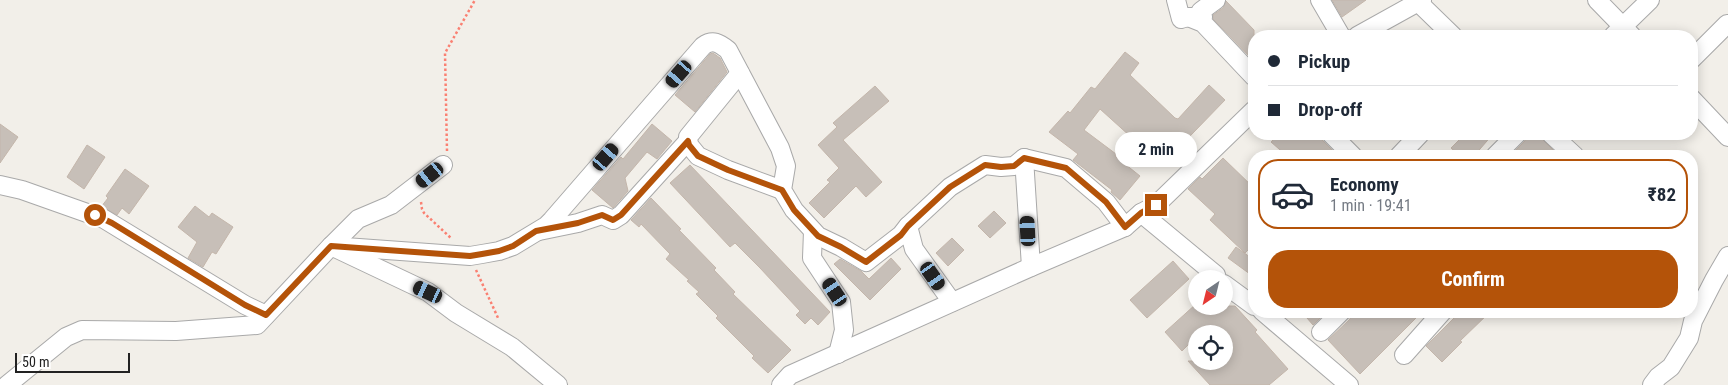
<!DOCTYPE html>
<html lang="en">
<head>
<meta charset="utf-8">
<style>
  :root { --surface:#fff; --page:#f2f2f3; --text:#1f2937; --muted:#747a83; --line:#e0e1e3; --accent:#b45309 }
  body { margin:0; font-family:"Roboto Condensed",sans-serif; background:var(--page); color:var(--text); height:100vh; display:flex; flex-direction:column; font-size:19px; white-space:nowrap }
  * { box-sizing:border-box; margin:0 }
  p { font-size:16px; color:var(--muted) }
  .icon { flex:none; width:28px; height:28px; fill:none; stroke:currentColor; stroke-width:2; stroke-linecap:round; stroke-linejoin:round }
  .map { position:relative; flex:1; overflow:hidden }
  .details { position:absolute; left:1248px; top:150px; width:450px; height:168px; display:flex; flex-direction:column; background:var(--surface); border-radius:20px; box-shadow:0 2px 12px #0003 }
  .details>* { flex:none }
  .top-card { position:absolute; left:1248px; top:30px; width:450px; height:110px; border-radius:20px; box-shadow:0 2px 12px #0003; display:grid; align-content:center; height:110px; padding:0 20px; background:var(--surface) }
  .needle { width:32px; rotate:215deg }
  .fabs { position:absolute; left:1188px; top:270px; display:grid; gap:10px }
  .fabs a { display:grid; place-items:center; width:45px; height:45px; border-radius:50%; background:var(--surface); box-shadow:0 2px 12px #0003; font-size:25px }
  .scale { position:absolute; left:15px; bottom:12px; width:115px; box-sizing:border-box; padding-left:5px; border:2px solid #222; border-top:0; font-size:14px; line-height:18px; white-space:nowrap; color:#222; -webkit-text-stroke:4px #fff; paint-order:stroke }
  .end { position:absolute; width:22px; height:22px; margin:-11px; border:6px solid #b45309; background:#fff; box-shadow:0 0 0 2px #fff }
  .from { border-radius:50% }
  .bubble { position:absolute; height:35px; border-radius:18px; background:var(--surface); box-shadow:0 2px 12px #0003; font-size:16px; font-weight:700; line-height:35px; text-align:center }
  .car { position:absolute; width:15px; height:30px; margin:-15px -8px; border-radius:6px; box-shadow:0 0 4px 1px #0007; background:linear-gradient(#222 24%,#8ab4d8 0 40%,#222 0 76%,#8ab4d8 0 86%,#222 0) }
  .top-card b { display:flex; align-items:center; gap:18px; height:48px; font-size:19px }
  .top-card b+b { border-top:1px solid var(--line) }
  .top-card i { width:12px; height:12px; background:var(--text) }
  ul { padding:9px 0 0; list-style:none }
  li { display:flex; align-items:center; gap:15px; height:70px; margin:0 10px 8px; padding:0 10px; border:2px solid transparent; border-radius:20px }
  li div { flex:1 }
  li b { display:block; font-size:19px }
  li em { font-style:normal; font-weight:700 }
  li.active { border-color:var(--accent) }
  li>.icon { width:45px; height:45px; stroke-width:1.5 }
  .button { display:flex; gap:10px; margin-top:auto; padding:10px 20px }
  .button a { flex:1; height:58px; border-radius:20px; background:var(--accent); color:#fff; font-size:20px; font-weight:700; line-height:58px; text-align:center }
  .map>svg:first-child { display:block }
</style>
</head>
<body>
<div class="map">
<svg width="1728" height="385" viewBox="0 0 1728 385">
  <rect width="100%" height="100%" fill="#f2efe9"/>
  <g fill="#c7bfb8" stroke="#c4b6ab">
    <path d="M 1332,0 L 1366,0 L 1342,17 Z"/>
    <path d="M 1226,1 L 1254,30 L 1254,61 L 1213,19 L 1213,15 L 1223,8 Z"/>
    <path d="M 1125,52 L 1139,63 L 1130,75 L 1175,118 L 1178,119 L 1209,85 L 1225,100 L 1162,165 L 1100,109 L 1084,130 L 1116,154 L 1115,156 L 1140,176 L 1120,200 L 1111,192 L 1112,190 L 1073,160 L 1078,154 L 1049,132 L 1068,111 L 1070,113 L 1091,87 L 1095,89 Z"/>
    <path d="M 713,53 L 720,58 L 727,72 L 695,112 L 675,95 L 710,54 Z"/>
    <path d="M 875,86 L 889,101 L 843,140 L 882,182 L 866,197 L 856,186 L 824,218 L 809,203 L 830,182 L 827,180 L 839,168 L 818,145 L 837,127 L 833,123 Z"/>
    <path d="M 0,124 L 18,137 L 0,163 Z"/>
    <path d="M 652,124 L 672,141 L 657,159 L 647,152 L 625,178 L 628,191 L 613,208 L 592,190 L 621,157 L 623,159 Z"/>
    <path d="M 1279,134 L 1316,134 L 1338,156 L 1287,156 L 1271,142 Z"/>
    <path d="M 1465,134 L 1493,134 L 1474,156 L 1460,156 L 1451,148 Z"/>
    <path d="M 1527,134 L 1537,134 L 1559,156 L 1519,156 L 1514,152 L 1525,141 Z"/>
    <path d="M 87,145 L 105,157 L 84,189 L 67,177 Z"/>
    <path d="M 1223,158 L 1254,188 L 1254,244 L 1245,253 L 1210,220 L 1215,214 L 1188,189 L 1200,177 L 1202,179 Z"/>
    <path d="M 690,165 L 830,312 L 818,325 L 811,318 L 805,324 L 796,315 L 800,311 L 760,268 L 735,243 L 730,247 L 670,183 Z"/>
    <path d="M 125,169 L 149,186 L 129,214 L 122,208 L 117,215 L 101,207 L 108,198 L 106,196 Z"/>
    <path d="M 651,198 L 681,229 L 679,230 L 716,268 L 714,270 L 735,292 L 733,294 L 791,350 L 768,373 L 752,358 L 754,356 L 716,318 L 718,316 L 696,294 L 699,292 L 687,281 L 689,280 L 666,259 L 670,254 L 641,224 L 639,227 L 631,220 Z"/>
    <path d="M 195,206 L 209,217 L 212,213 L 233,227 L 216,254 L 212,252 L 203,267 L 188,258 L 197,242 L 178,227 Z"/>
    <path d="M 994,211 L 1006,223 L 990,238 L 978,226 Z"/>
    <path d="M 952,238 L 964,250 L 948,266 L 936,253 Z"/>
    <path d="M 1236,247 L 1254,260 L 1254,277 L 1228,258 Z"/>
    <path d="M 891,258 L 901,269 L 870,300 L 834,264 L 840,259 L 861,271 L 869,279 Z"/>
    <path d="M 1173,261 L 1189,279 L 1147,318 L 1130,300 Z"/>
    <path d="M 1196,304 L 1196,306 L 1235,306 L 1257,330 L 1255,332 L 1288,369 L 1269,385 L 1210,385 L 1188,361 L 1224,361 L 1224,334 L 1215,334 L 1210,328 L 1203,334 L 1196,334 L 1196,337 L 1182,351 L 1165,332 Z"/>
    <path d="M 1301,311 L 1318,311 L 1322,316 L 1313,325 Z"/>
    <path d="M 1352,311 L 1378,311 L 1384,318 L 1391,311 L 1423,311 L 1360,374 L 1328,340 L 1350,319 Z"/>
    <path d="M 1461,311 L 1491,311 L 1460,341 L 1462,342 L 1442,362 L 1426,346 Z"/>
  </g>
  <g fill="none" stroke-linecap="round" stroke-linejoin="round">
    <g stroke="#a9a9a9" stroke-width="20">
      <g id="minor">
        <path d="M 1176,0 L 1181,19 L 1188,17"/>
        <path d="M 1216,0 L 1201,11 L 1203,17 L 1188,17 L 1203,23 L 1254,77"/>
        <path d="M 1320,0 L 1341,36"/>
        <path d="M 1597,0 L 1632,36"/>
        <path d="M 1418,2 L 1453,36"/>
        <path d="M 1357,36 L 1422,0"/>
        <path d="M 1613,36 L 1650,0"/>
        <path d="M 1691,60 L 1727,24"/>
        <path d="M 740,73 L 688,137 L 689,145 L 698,156 L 728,170 L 782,190"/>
        <path d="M 1691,98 L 1728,137"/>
        <path d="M 1331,134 L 1353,156"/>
        <path d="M 1551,134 L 1575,156"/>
        <path d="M 1399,156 L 1420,134"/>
        <path d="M 1495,156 L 1517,134"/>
        <path d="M 1024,158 L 1031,267"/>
        <path d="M 443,165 L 391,205 L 358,219 L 331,246 L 428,292 L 456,313 L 512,347 L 558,385"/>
        <path d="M 0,185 L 22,190 L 104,219 L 245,305 L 266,315"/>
        <path d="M 1141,213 L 1216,275 L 1217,279"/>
        <path d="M 908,226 L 950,187 L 985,165 L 1001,167 L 1014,166 L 1024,158 L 1066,168 L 1106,202 L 1125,227"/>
        <path d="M 539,231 L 578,223 L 602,215 L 613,220 L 621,215 L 688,141"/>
        <path d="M 813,231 L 812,258 L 841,302 L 844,330 L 838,354"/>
        <path d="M 1224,284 L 1254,306"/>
        <path d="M 1262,311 L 1349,385"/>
        <path d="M 1321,332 L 1342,311"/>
        <path d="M 1404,355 L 1443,311"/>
        <path d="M 7,385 L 66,337 L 82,330 L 176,331 L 257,325 L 331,246 L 470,256 L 482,254 L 499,251 L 513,246 L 546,226 L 552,220 L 703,46 C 713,39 719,43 728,50 L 780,148 L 786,166 L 782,190 L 794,210 L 818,236 L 841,247 L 866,262 L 901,235 L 908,226 L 914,249 L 952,302"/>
        <path d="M 781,385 L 790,375 L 1031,267 L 1125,227 L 1141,213 L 1156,205 L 1254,110"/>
        <path d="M 1652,385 L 1658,377 L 1671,367 L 1689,338 L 1693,321 L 1714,280 L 1728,256"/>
      </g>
    </g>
    <g stroke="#fa8072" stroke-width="2.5" stroke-dasharray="2.5 2.5" stroke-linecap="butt">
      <path d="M 447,151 L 445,53 L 475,0"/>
      <path d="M 421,202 L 422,209 L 424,213 L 452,239"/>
      <path d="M 476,270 L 499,320"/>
    </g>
    <use href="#minor" stroke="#fff" stroke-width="18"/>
  </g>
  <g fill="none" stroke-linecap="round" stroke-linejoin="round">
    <path stroke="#b45309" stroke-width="6" d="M 95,215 L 112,223 L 245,305 L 266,315 L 331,246 L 470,256 L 482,254 L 499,251 L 513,246 L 536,231 L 578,223 L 602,215 L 613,220 L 621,215 L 688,141 L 689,145 L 698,156 L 728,170 L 782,190 L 794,210 L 818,236 L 841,247 L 866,262 L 901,235 L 908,226 L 950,187 L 985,165 L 1001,167 L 1014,166 L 1024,158 L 1066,168 L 1106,202 L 1125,227 L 1141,213 L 1156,205"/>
  </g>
</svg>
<div class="fabs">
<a><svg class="needle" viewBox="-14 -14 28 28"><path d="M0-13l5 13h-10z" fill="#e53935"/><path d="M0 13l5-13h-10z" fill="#747a83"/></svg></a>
<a><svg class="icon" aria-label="locate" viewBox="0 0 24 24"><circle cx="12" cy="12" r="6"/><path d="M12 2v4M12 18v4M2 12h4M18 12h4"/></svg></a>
</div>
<div class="scale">50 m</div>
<i class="end from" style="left:95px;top:215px"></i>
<i class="end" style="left:1156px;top:205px"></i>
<div class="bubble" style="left:1115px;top:132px;width:82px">2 min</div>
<i class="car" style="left:679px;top:74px;rotate:221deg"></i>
<i class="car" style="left:606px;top:157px;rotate:41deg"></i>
<i class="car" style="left:430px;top:175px;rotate:231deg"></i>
<i class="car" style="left:1028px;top:231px;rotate:357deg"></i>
<i class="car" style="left:933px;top:276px;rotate:145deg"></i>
<i class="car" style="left:428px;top:292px;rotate:295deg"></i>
<i class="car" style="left:835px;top:292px;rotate:326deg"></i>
<div class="top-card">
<b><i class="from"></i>Pickup</b>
<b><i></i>Drop-off</b>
</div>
<section class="details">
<ul>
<li class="active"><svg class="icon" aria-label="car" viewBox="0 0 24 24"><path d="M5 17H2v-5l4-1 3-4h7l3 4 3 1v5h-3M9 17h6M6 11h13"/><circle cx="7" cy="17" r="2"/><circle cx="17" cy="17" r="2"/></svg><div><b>Economy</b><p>1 min · 19:41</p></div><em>₹82</em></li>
</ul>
<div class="button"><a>Confirm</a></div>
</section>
</div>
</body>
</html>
